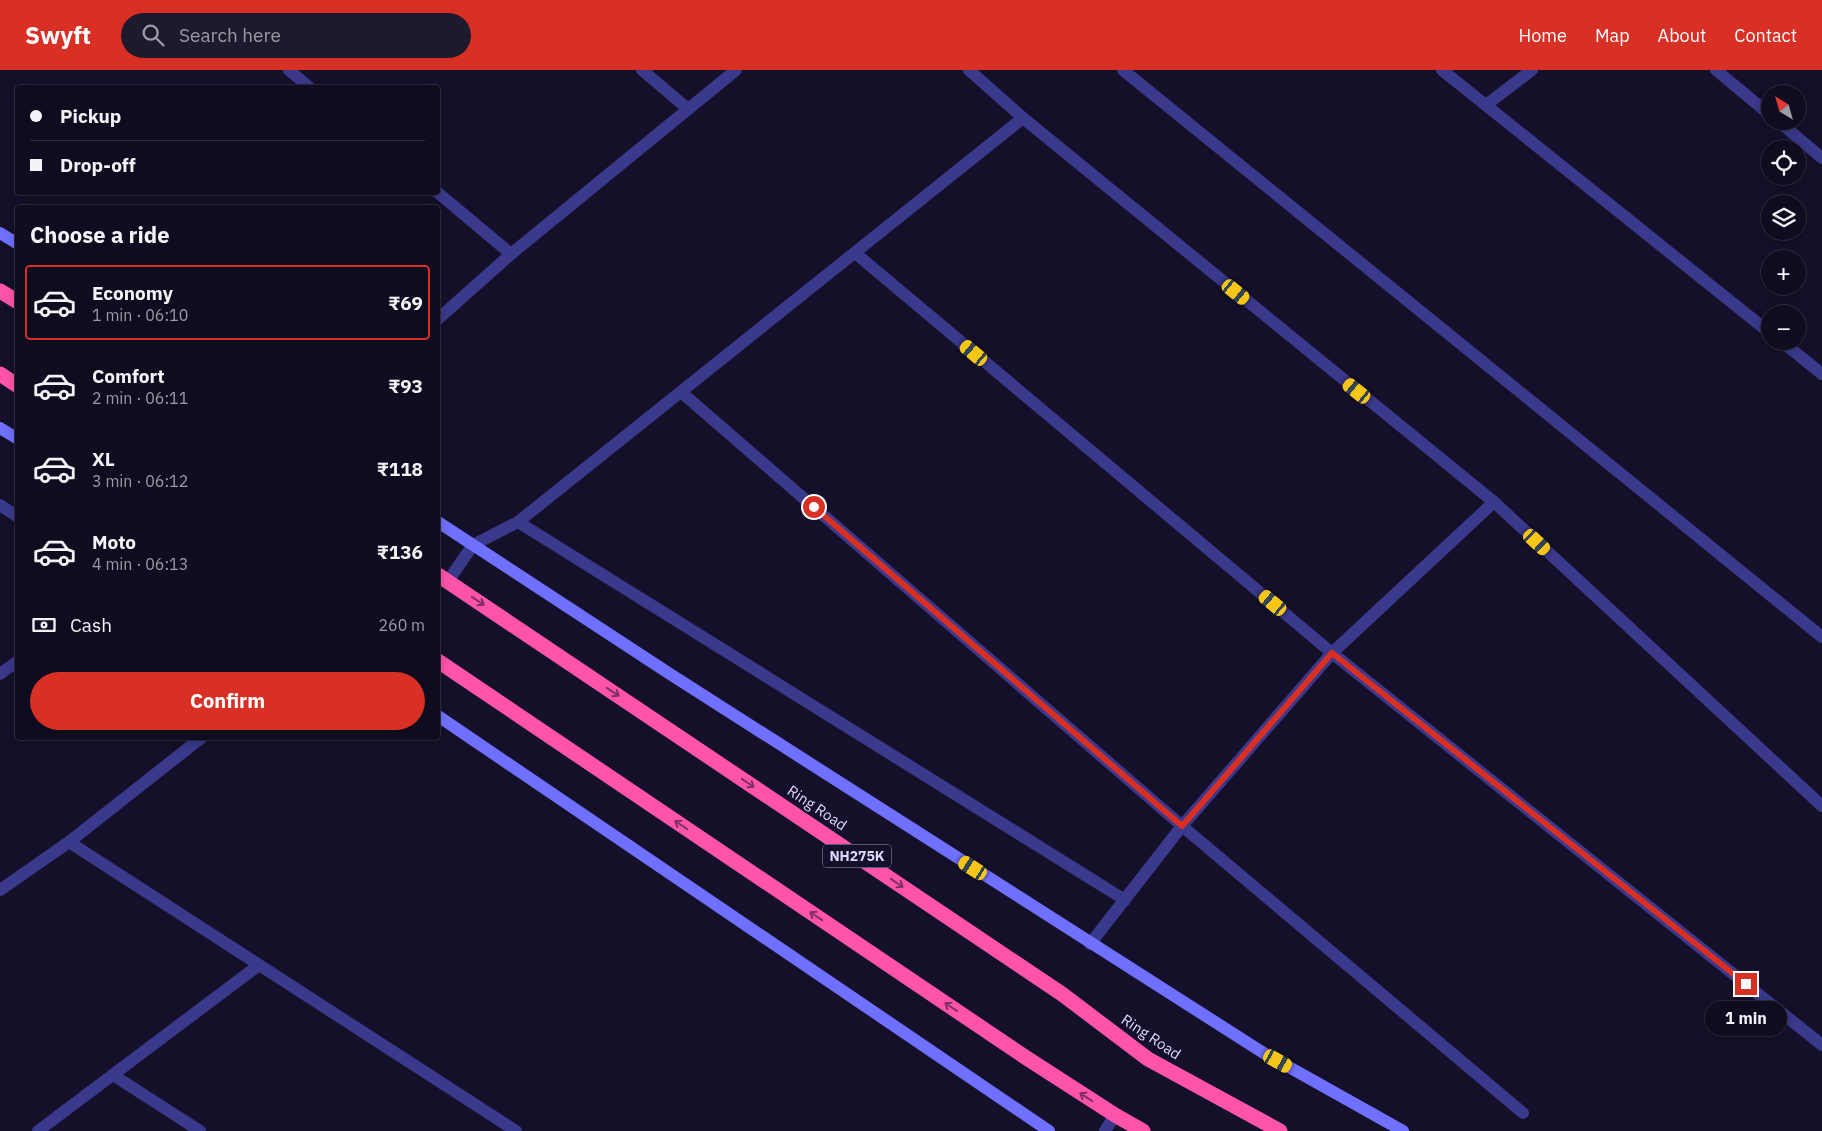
<!DOCTYPE html>
<html lang="en">
<head>
<meta charset="utf-8">
<style>
  :root { --surface:#0f0c20; --page:#1d1a2d; --text:#f1f3f6; --muted:#9b9ba5; --line:#2f2c3e; --accent:#d93025 }
  body { margin:0; font-family:"IBM Plex Sans",sans-serif; background:var(--page); color:var(--text); height:100vh; display:flex; flex-direction:column; font-size:19px; white-space:nowrap }
  * { box-sizing:border-box; margin:0 }
  p { font-size:16px; color:var(--muted) }
  .icon { flex:none; width:28px; height:28px; fill:none; stroke:currentColor; stroke-width:2; stroke-linecap:round; stroke-linejoin:round }
  .map { position:relative; flex:1; overflow:hidden }
  .drawer { position:absolute; left:15px; top:135px; width:425px; height:535px; display:flex; flex-direction:column; background:var(--surface); border-radius:5px; box-shadow:0 2px 12px #0003,0 0 0 1px var(--line) }
  .drawer>* { flex:none }
  .guide { position:absolute; left:15px; top:15px; width:425px; height:110px; border-radius:5px; box-shadow:0 2px 12px #0003,0 0 0 1px var(--line); display:grid; align-content:center; height:110px; padding:0 15px; background:var(--surface) }
  .needle { width:32px; rotate:323deg }
  .fabs { position:absolute; left:1761px; top:15px; display:grid; gap:10px }
  .fabs a { display:grid; place-items:center; width:45px; height:45px; border-radius:50%; background:var(--surface); box-shadow:0 2px 12px #0003,0 0 0 1px var(--line); font-size:25px }
  .end { position:absolute; width:22px; height:22px; margin:-11px; border:6px solid #d93025; background:#fff; box-shadow:0 0 0 2px #fff }
  .from { border-radius:50% }
  .bubble { position:absolute; height:35px; border-radius:18px; background:var(--surface); box-shadow:0 2px 12px #0003,0 0 0 1px var(--line); font-size:16px; font-weight:700; line-height:35px; text-align:center }
  .car { position:absolute; width:15px; height:30px; margin:-15px -8px; border-radius:6px; box-shadow:0 0 4px 1px #0007; background:linear-gradient(#f5c518 24%,#345 0 40%,#f5c518 0 76%,#345 0 86%,#f5c518 0) }
  .guide b { display:flex; align-items:center; gap:18px; height:48px; font-size:19px }
  .guide b+b { border-top:1px solid var(--line) }
  .guide i { width:12px; height:12px; background:var(--text) }
  ul { padding:0; list-style:none }
  li { display:flex; align-items:center; gap:15px; height:75px; margin:0 10px 8px; padding:0 5px; border:2px solid transparent; border-radius:5px }
  li div { flex:1 }
  li b { display:block; font-size:19px }
  li em { font-style:normal; font-weight:700 }
  li.active { border-color:var(--accent) }
  li>.icon { width:45px; height:45px; stroke-width:1.5 }
  h2 { padding:0 15px; font-size:22px; line-height:60px }
  .pay { display:flex; align-items:center; gap:12px; height:55px; padding:0 15px; font-size:19px }
  .pay p { margin-inline-start:auto }
  .button { display:flex; gap:10px; margin-top:auto; padding:10px 15px }
  .button a { flex:1; height:58px; border-radius:30px; background:var(--accent); color:#fff; font-size:20px; font-weight:700; line-height:58px; text-align:center }
  header { display:flex; align-items:center; gap:30px; box-sizing:border-box; height:70px; padding:0 25px; background:var(--accent); color:#fff }
  header strong { font-size:24px }
  nav { display:flex; gap:28px; margin-inline-start:auto; font-size:18px }
  .search { width:350px; height:45px; background:var(--page); display:flex; align-items:center; gap:12px; box-sizing:border-box; padding:0 18px; border-radius:28px; color:var(--muted); font-size:19px }
  .map>svg:first-child { display:block }
</style>
</head>
<body>
<header>
<strong>Swyft</strong>
<div class="search"><svg class="icon" aria-label="search" viewBox="0 0 24 24"><circle cx="10" cy="10" r="6"/><path d="M15 15l6 6"/></svg>Search here</div>
<nav><a>Home</a><a>Map</a><a>About</a><a>Contact</a></nav>
</header>
<div class="map">
<svg width="1822" height="1061" viewBox="0 0 1822 1061">
  <rect width="100%" height="100%" fill="#14102a"/>
  <g fill="none" stroke-linecap="round" stroke-linejoin="round">
    <g stroke="#3a398b" stroke-width="12">
      <path d="M 289,0 L 310,18"/>
      <path d="M 642,0 L 688,39"/>
      <path d="M 969,0 L 1023,48 L 1494,432 L 1822,736"/>
      <path d="M 1123,0 L 1822,567"/>
      <path d="M 1442,0 L 1770,263"/>
      <path d="M 1716,0 L 1770,45"/>
      <path d="M 1486,35 L 1532,0"/>
      <path d="M 1778,51 L 1822,88"/>
      <path d="M 437,122 L 511,184"/>
      <path d="M 855,183 L 1332,583 L 1822,975"/>
      <path d="M 438,249 L 511,184 L 736,0"/>
      <path d="M 1781,271 L 1822,304"/>
      <path d="M 681,322 L 1182,756 L 1523,1043"/>
      <path d="M 0,435 L 18,447"/>
      <path d="M 518,452 L 1125,830"/>
      <path d="M 448,511 L 473,475 L 518,452 L 1023,48"/>
      <path d="M 0,604 L 18,591"/>
      <path d="M 69,772 L 516,1061"/>
      <path d="M 0,820 L 69,772 L 201,668"/>
      <path d="M 1090,874 L 1182,756 L 1332,583 L 1494,432"/>
      <path d="M 113,1005 L 200,1061"/>
      <path d="M 38,1061 L 259,895"/>
      <path d="M 1105,1061 L 1115,1045"/>
    </g>
    <g stroke="#7070ff" stroke-width="12">
      <path d="M 0,163 L 18,174"/>
      <path d="M 0,358 L 18,369"/>
      <path d="M 438,452 L 670,604 L 1262,982 L 1403,1061"/>
      <path d="M 438,646 L 1049,1061"/>
    </g>
    <g stroke="#ff54aa" stroke-width="15">
      <path d="M 0,221 L 18,232"/>
      <path d="M 0,304 L 18,316"/>
      <path d="M 438,505 L 1062,924 L 1148,989 L 1280,1061"/>
      <path d="M 438,591 L 1025,987 L 1115,1045 L 1143,1061"/>
    </g>
  </g>
  <defs><path id="oneway-shaft" d="M-6 0H5M1.5-3L5.5 0L1.5 3" fill="none" stroke-width="1.6" stroke-linecap="round" stroke-linejoin="round" transform="scale(1.25)"/></defs>
  <g stroke="#7e2f64">
    <use href="#oneway-shaft" transform="translate(478 531) rotate(34)"/>
    <use href="#oneway-shaft" transform="translate(613 622) rotate(34)"/>
    <use href="#oneway-shaft" transform="translate(748 713) rotate(34)"/>
    <use href="#oneway-shaft" transform="translate(681 755) rotate(-146)"/>
    <use href="#oneway-shaft" transform="translate(897 813) rotate(34)"/>
    <use href="#oneway-shaft" transform="translate(816 846) rotate(-146)"/>
    <use href="#oneway-shaft" transform="translate(951 937) rotate(-146)"/>
    <use href="#oneway-shaft" transform="translate(1086 1027) rotate(-147)"/>
  </g>
  <g fill="none" stroke-linecap="round" stroke-linejoin="round">
    <path stroke="#d93025" stroke-width="6" d="M 814,437 L 1182,756 L 1332,583 L 1746,914"/>
  </g>
  <g text-anchor="middle" stroke-width="4.5" stroke-linejoin="round" paint-order="stroke">
    <rect fill="#14102a" stroke="#a09dbf" stroke-width="1" x="823" y="774.5" width="68" height="23" rx="4"/>
    <g font-size="14" font-weight="bold" fill="#dcd9ff">
      <text x="857" y="791">NH275K</text>
    </g>
    <g font-size="15" fill="#dcd9ff" stroke="#14102a">
      <text transform="translate(817 738) rotate(34)" y="5">Ring Road</text>
      <text transform="translate(1151 967) rotate(34)" y="5">Ring Road</text>
    </g>
  </g>
</svg>
<div class="fabs">
<a><svg class="needle" viewBox="-14 -14 28 28"><path d="M0-13l5 13h-10z" fill="#e53935"/><path d="M0 13l5-13h-10z" fill="#9b9ba5"/></svg></a>
<a><svg class="icon" aria-label="locate" viewBox="0 0 24 24"><circle cx="12" cy="12" r="6"/><path d="M12 2v4M12 18v4M2 12h4M18 12h4"/></svg></a>
<a><svg class="icon" aria-label="layers" viewBox="0 0 24 24"><path d="M12 4l9 5-9 5-9-5zM3 14l9 5 9-5"/></svg></a>
<a>+</a>
<a>−</a>
</div>
<i class="end from" style="left:814px;top:437px"></i>
<i class="end" style="left:1746px;top:914px"></i>
<div class="bubble" style="left:1705px;top:931px;width:82px">1 min</div>
<i class="car" style="left:1236px;top:222px;rotate:129deg"></i>
<i class="car" style="left:974px;top:283px;rotate:310deg"></i>
<i class="car" style="left:1357px;top:321px;rotate:309deg"></i>
<i class="car" style="left:1537px;top:472px;rotate:133deg"></i>
<i class="car" style="left:1273px;top:533px;rotate:310deg"></i>
<i class="car" style="left:973px;top:798px;rotate:303deg"></i>
<i class="car" style="left:1278px;top:991px;rotate:119deg"></i>
<div class="guide">
<b><i class="from"></i>Pickup</b>
<b><i></i>Drop-off</b>
</div>
<section class="drawer">
<h2>Choose a ride</h2>
<ul>
<li class="active"><svg class="icon" aria-label="car" viewBox="0 0 24 24"><path d="M5 17H2v-5l4-1 3-4h7l3 4 3 1v5h-3M9 17h6M6 11h13"/><circle cx="7" cy="17" r="2"/><circle cx="17" cy="17" r="2"/></svg><div><b>Economy</b><p>1 min · 06:10</p></div><em>₹69</em></li>
<li><svg class="icon" aria-label="car" viewBox="0 0 24 24"><path d="M5 17H2v-5l4-1 3-4h7l3 4 3 1v5h-3M9 17h6M6 11h13"/><circle cx="7" cy="17" r="2"/><circle cx="17" cy="17" r="2"/></svg><div><b>Comfort</b><p>2 min · 06:11</p></div><em>₹93</em></li>
<li><svg class="icon" aria-label="car" viewBox="0 0 24 24"><path d="M5 17H2v-5l4-1 3-4h7l3 4 3 1v5h-3M9 17h6M6 11h13"/><circle cx="7" cy="17" r="2"/><circle cx="17" cy="17" r="2"/></svg><div><b>XL</b><p>3 min · 06:12</p></div><em>₹118</em></li>
<li><svg class="icon" aria-label="car" viewBox="0 0 24 24"><path d="M5 17H2v-5l4-1 3-4h7l3 4 3 1v5h-3M9 17h6M6 11h13"/><circle cx="7" cy="17" r="2"/><circle cx="17" cy="17" r="2"/></svg><div><b>Moto</b><p>4 min · 06:13</p></div><em>₹136</em></li>
</ul>
<div class="pay"><svg class="icon" aria-label="cash" viewBox="0 0 24 24"><path d="M3 7h18v10H3z"/><circle cx="12" cy="12" r="2"/></svg>Cash<p>260 m</p></div>
<div class="button"><a>Confirm</a></div>
</section>
</div>
</body>
</html>
